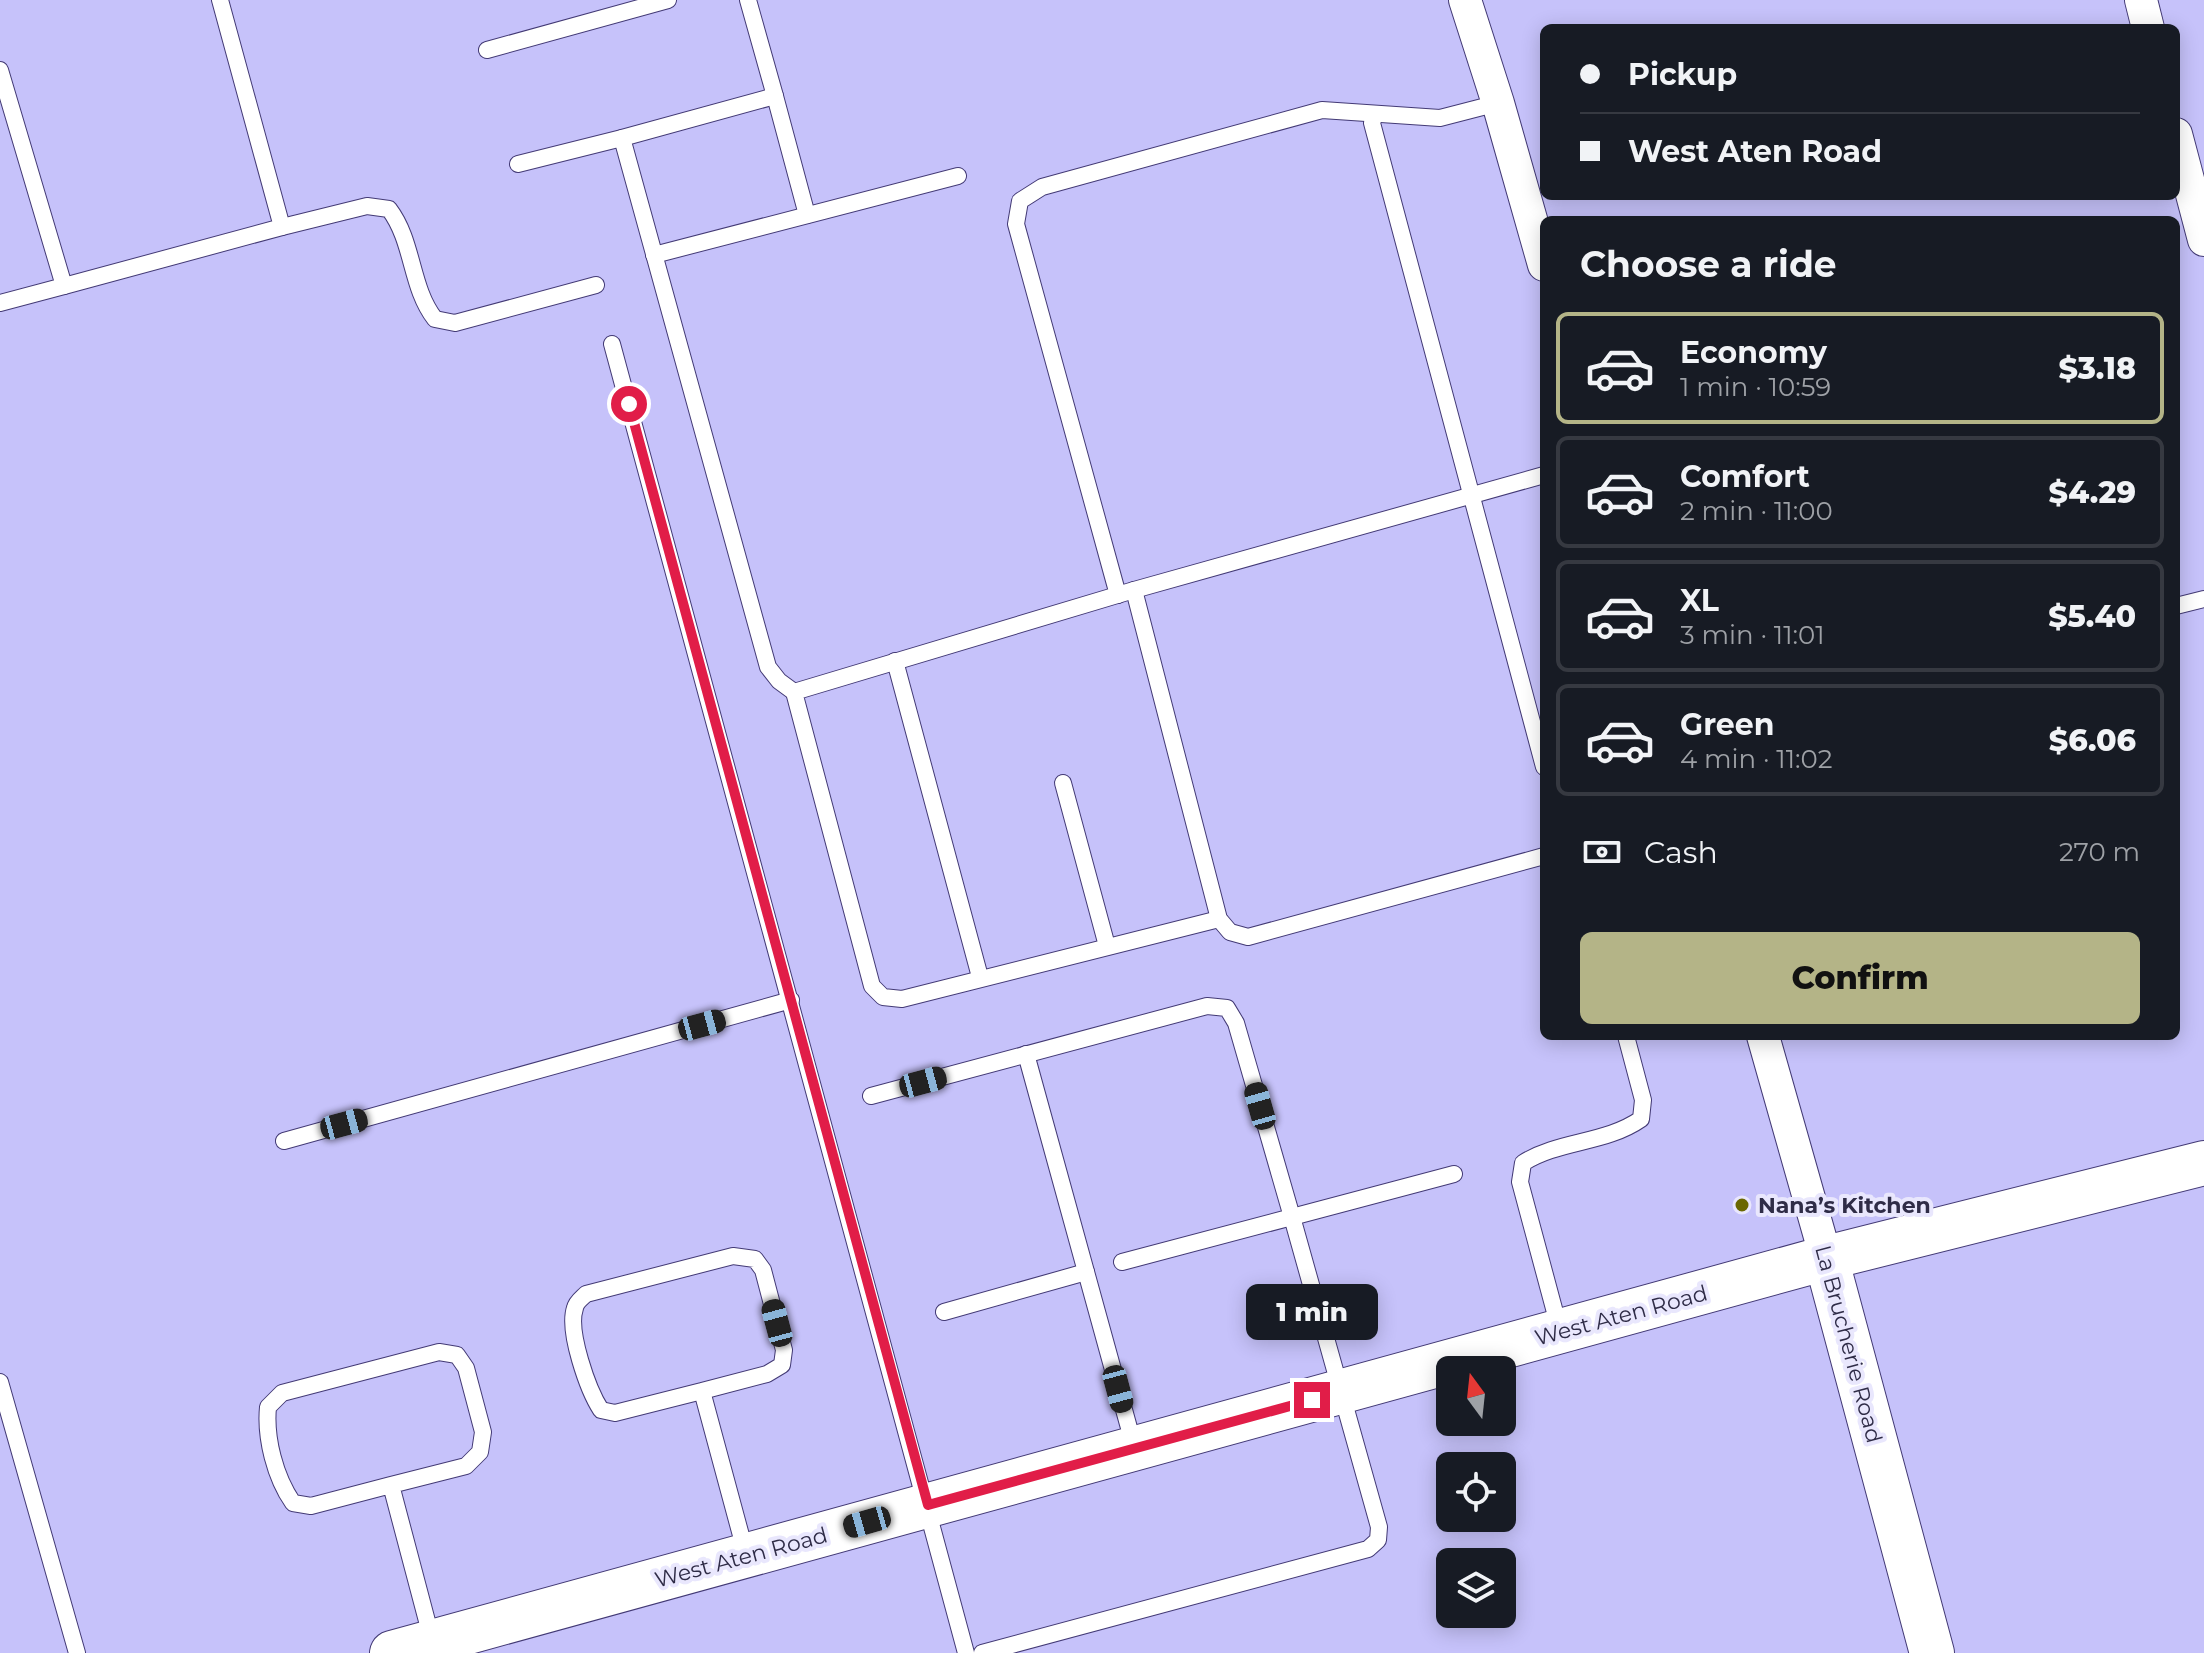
<!DOCTYPE html>
<html lang="en">
<head>
<meta charset="utf-8">
<style>
  :root { --surface:#171b24; --page:#242831; --text:#f1f3f6; --muted:#9ea1a6; --line:#363941; --accent:#b4b487 }
  body { margin:0; font-family:Montserrat,sans-serif; background:var(--page); color:var(--text); height:100vh; display:flex; flex-direction:column; font-size:30px; white-space:nowrap }
  * { box-sizing:border-box; margin:0 }
  p { font-size:26px; color:var(--muted) }
  .icon { flex:none; width:44px; height:44px; fill:none; stroke:currentColor; stroke-width:2; stroke-linecap:round; stroke-linejoin:round }
  .map { position:relative; flex:1; overflow:hidden }
  .side { position:absolute; left:1540px; top:216px; width:640px; height:824px; display:flex; flex-direction:column; background:var(--surface); border-radius:12px; box-shadow:0 4px 20px #0003 }
  .side>* { flex:none }
  .hud { position:absolute; left:1540px; top:24px; width:640px; height:176px; border-radius:12px; box-shadow:0 4px 20px #0003; display:grid; align-content:center; height:176px; padding:0 40px; background:var(--surface) }
  .needle { width:52px; rotate:345deg }
  .buttons { position:absolute; left:1436px; top:1356px; display:grid; gap:16px }
  .buttons a { display:grid; place-items:center; width:80px; height:80px; border-radius:12px; background:var(--surface); box-shadow:0 4px 20px #0003; font-size:40px }
  .end { position:absolute; width:36px; height:36px; margin:-18px; border:10px solid #e11d48; background:#fff; box-shadow:0 0 0 4px #fff }
  .from { border-radius:50% }
  .bubble { position:absolute; height:56px; border-radius:12px; background:var(--surface); box-shadow:0 4px 20px #0003; font-size:26px; font-weight:800; line-height:56px; text-align:center }
  .car { position:absolute; width:24px; height:48px; margin:-24px -12px; border-radius:10px; box-shadow:0 0 6px 2px #0007; background:linear-gradient(#222 24%,#8ab4d8 0 40%,#222 0 76%,#8ab4d8 0 86%,#222 0) }
  .hud b { display:flex; align-items:center; gap:28px; height:76px; font-size:30px }
  .hud b+b { border-top:2px solid var(--line) }
  .hud i { width:20px; height:20px; background:var(--text) }
  ul { padding:0; list-style:none }
  li { display:flex; align-items:center; gap:24px; height:112px; margin:0 16px 12px; padding:0 24px; border:4px solid var(--line); border-radius:12px }
  li div { flex:1 }
  li b { display:block; font-size:30px }
  li em { font-style:normal; font-weight:800 }
  li.current { border-color:var(--accent) }
  li>.icon { width:72px; height:72px; stroke-width:1.5 }
  h2 { padding:0 40px; font-size:36px; line-height:96px }
  .pay { display:flex; align-items:center; gap:20px; height:88px; padding:0 40px; font-size:30px }
  .pay p { margin-inline-start:auto }
  .cta { display:flex; gap:16px; margin-top:auto; padding:16px 40px }
  .cta a { flex:1; height:92px; border-radius:12px; background:var(--accent); color:#111; font-size:32px; font-weight:800; line-height:92px; text-align:center }
  .map>svg:first-child { display:block }
</style>
</head>
<body>
<div class="map">
<svg width="2204" height="1653" viewBox="0 0 2204 1653">
  <rect width="100%" height="100%" fill="#c6c2fa"/>
  <g fill="none" stroke-linecap="round" stroke-linejoin="round">
    <g stroke="#433a75" stroke-width="18">
      <g id="lane">
        <path d="M 487,50 L 668,0"/>
        <path d="M 0,70 L 64,286 L 0,303"/>
        <path d="M 775,96 L 807,215"/>
        <path d="M 1375,114 L 1372,123 L 1544,767"/>
        <path d="M 622,138 L 775,96 L 748,0"/>
        <path d="M 518,164 L 622,138 L 768,667 L 779,681 L 794,692"/>
        <path d="M 282,227 L 367,206 L 389,209 C 414,242 410,287 435,319 L 455,323 L 596,285"/>
        <path d="M 654,255 L 958,176"/>
        <path d="M 64,286 L 282,227 L 220,0"/>
        <path d="M 612,344 L 966,1653"/>
        <path d="M 1134,590 L 1219,919 L 1230,932 L 1248,937 L 1544,856"/>
        <path d="M 1118,595 L 1016,224 L 1020,201 L 1042,187 L 1322,110 L 1440,118 L 1498,103"/>
        <path d="M 2176,606 L 2204,599"/>
        <path d="M 895,661 L 980,977"/>
        <path d="M 1063,783 L 1107,946"/>
        <path d="M 1219,919 L 902,999 L 883,997 L 872,986 L 794,692 L 1134,590 L 1544,475"/>
        <path d="M 1026,1054 L 1134,1446"/>
        <path d="M 871,1096 L 1207,1006 L 1227,1008 L 1236,1023 L 1292,1217 L 1122,1262"/>
        <path d="M 284,1141 L 791,1000"/>
        <path d="M 944,1312 L 1086,1272"/>
        <path d="M 1560,1331 L 1520,1182 L 1523,1163 C 1559,1140 1605,1144 1641,1119 L 1643,1100 L 1626,1036"/>
        <path d="M 0,1382 L 77,1653"/>
        <path d="M 702,1391 L 615,1413 L 601,1410 C 588,1390 567,1331 575,1308 C 576,1302 582,1298 586,1294 L 733,1256 L 755,1259 L 763,1270 L 784,1350 L 782,1365 L 767,1374 L 702,1391 L 746,1554"/>
        <path d="M 391,1485 L 311,1506 L 293,1503 C 275,1477 265,1438 268,1407 L 282,1393 L 439,1352 L 457,1355 L 466,1368 L 483,1432 L 480,1452 L 466,1466 L 391,1485 L 432,1640"/>
        <path d="M 982,1653 L 1368,1549 L 1378,1540 L 1379,1527 L 1292,1217 L 1454,1174"/>
      </g>
    </g>
    <g stroke="#433a75" stroke-width="34">
      <g id="street">
        <path d="M 1465,0 L 1498,103 L 1544,265"/>
        <path d="M 2141,0 L 2148,28"/>
        <path d="M 2176,134 L 2204,240"/>
        <path d="M 1763,1036 L 1826,1258"/>
      </g>
    </g>
    <g stroke="#433a75" stroke-width="46">
      <g id="secondary">
        <path d="M 1826,1258 L 1932,1653"/>
        <path d="M 392,1653 L 1826,1258 L 2204,1163"/>
      </g>
    </g>
    <use href="#lane" stroke="#fff" stroke-width="16"/>
    <use href="#street" stroke="#fff" stroke-width="32"/>
    <use href="#secondary" stroke="#fff" stroke-width="44"/>
  </g>
  <g fill="none" stroke-linecap="round" stroke-linejoin="round">
    <path stroke="#e11d48" stroke-width="10" d="M 629,404 L 928,1505 L 1312,1400"/>
  </g>
  <circle fill="#6a6700" stroke="#e9e7fd" stroke-width="3" cx="1742" cy="1205" r="8"/>
  <g text-anchor="middle" stroke-width="8" stroke-linejoin="round" paint-order="stroke">
    <g font-size="22" font-weight="bold" fill="#2f2c47" stroke="#e9e7fd" text-anchor="start">
      <text x="1758" y="1213">Nana’s Kitchen</text>
    </g>
    <g font-size="22" fill="#2f2c47" stroke="#e9e7fd">
      <text transform="translate(1621 1315) rotate(-15)" y="8">West Aten Road</text>
      <text transform="translate(1849 1344) rotate(75)" y="8">La Brucherie Road</text>
      <text transform="translate(741 1557) rotate(-15)" y="8">West Aten Road</text>
    </g>
  </g>
</svg>
<div class="buttons">
<a><svg class="needle" viewBox="-14 -14 28 28"><path d="M0-13l5 13h-10z" fill="#e53935"/><path d="M0 13l5-13h-10z" fill="#9ea1a6"/></svg></a>
<a><svg class="icon" aria-label="locate" viewBox="0 0 24 24"><circle cx="12" cy="12" r="6"/><path d="M12 2v4M12 18v4M2 12h4M18 12h4"/></svg></a>
<a><svg class="icon" aria-label="layers" viewBox="0 0 24 24"><path d="M12 4l9 5-9 5-9-5zM3 14l9 5 9-5"/></svg></a>
</div>
<i class="end from" style="left:629px;top:404px"></i>
<i class="end" style="left:1312px;top:1400px"></i>
<div class="bubble" style="left:1246px;top:1284px;width:132px">1 min</div>
<i class="car" style="left:702px;top:1025px;rotate:75deg"></i>
<i class="car" style="left:923px;top:1082px;rotate:75deg"></i>
<i class="car" style="left:1260px;top:1106px;rotate:344deg"></i>
<i class="car" style="left:344px;top:1124px;rotate:75deg"></i>
<i class="car" style="left:777px;top:1323px;rotate:345deg"></i>
<i class="car" style="left:1118px;top:1389px;rotate:165deg"></i>
<i class="car" style="left:867px;top:1522px;rotate:254deg"></i>
<div class="hud">
<b><i class="from"></i>Pickup</b>
<b><i></i>West Aten Road</b>
</div>
<section class="side">
<h2>Choose a ride</h2>
<ul>
<li class="current"><svg class="icon" aria-label="car" viewBox="0 0 24 24"><path d="M5 17H2v-5l4-1 3-4h7l3 4 3 1v5h-3M9 17h6M6 11h13"/><circle cx="7" cy="17" r="2"/><circle cx="17" cy="17" r="2"/></svg><div><b>Economy</b><p>1 min · 10:59</p></div><em>$3.18</em></li>
<li><svg class="icon" aria-label="car" viewBox="0 0 24 24"><path d="M5 17H2v-5l4-1 3-4h7l3 4 3 1v5h-3M9 17h6M6 11h13"/><circle cx="7" cy="17" r="2"/><circle cx="17" cy="17" r="2"/></svg><div><b>Comfort</b><p>2 min · 11:00</p></div><em>$4.29</em></li>
<li><svg class="icon" aria-label="car" viewBox="0 0 24 24"><path d="M5 17H2v-5l4-1 3-4h7l3 4 3 1v5h-3M9 17h6M6 11h13"/><circle cx="7" cy="17" r="2"/><circle cx="17" cy="17" r="2"/></svg><div><b>XL</b><p>3 min · 11:01</p></div><em>$5.40</em></li>
<li><svg class="icon" aria-label="car" viewBox="0 0 24 24"><path d="M5 17H2v-5l4-1 3-4h7l3 4 3 1v5h-3M9 17h6M6 11h13"/><circle cx="7" cy="17" r="2"/><circle cx="17" cy="17" r="2"/></svg><div><b>Green</b><p>4 min · 11:02</p></div><em>$6.06</em></li>
</ul>
<div class="pay"><svg class="icon" aria-label="cash" viewBox="0 0 24 24"><path d="M3 7h18v10H3z"/><circle cx="12" cy="12" r="2"/></svg>Cash<p>270 m</p></div>
<div class="cta"><a>Confirm</a></div>
</section>
</div>
</body>
</html>
